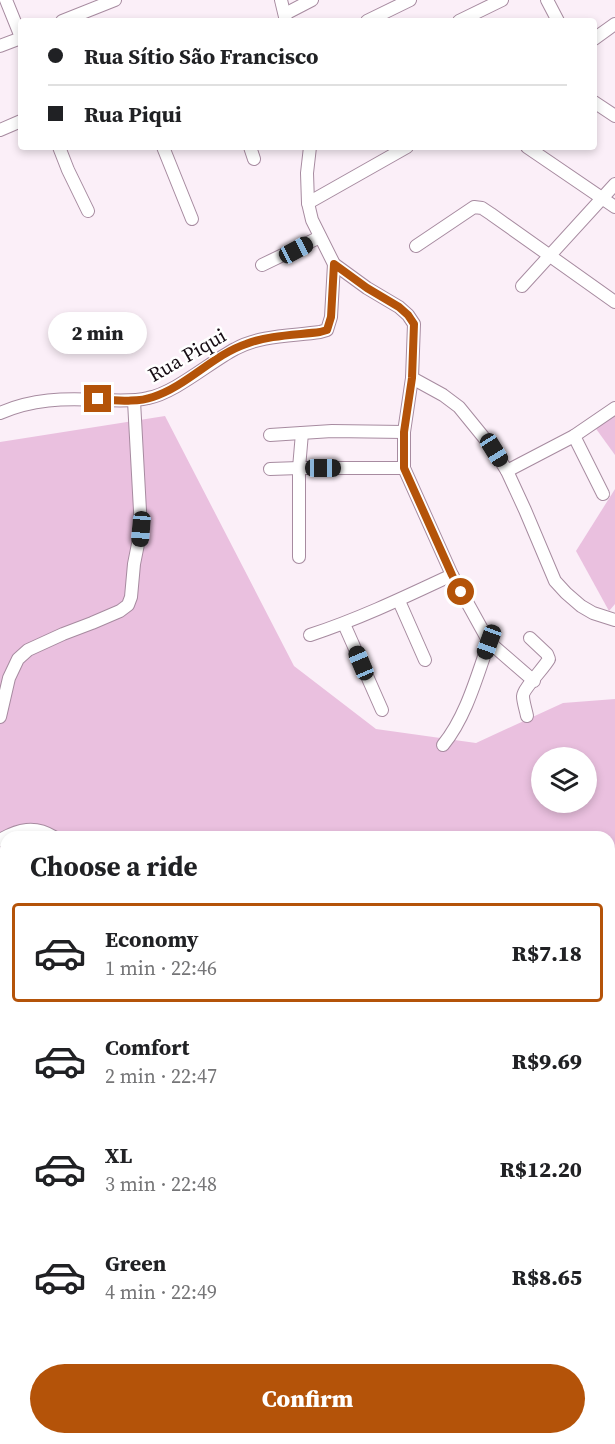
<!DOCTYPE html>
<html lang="en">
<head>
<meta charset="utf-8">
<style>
  :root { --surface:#fff; --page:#f2f2f2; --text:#202124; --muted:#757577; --line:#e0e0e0; --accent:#b45309 }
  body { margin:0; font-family:"Source Serif 4",serif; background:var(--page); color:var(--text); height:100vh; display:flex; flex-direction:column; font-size:22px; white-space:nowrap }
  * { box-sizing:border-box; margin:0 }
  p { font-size:20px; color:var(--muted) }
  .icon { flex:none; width:33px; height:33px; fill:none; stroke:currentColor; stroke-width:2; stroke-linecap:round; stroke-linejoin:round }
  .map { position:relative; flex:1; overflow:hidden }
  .drawer { position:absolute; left:0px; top:831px; width:615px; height:614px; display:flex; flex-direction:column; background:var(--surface); border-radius:18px 18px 0 0; box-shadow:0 3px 9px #0003 }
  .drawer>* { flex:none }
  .hud { position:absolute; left:18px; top:18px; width:579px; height:132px; border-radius:6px; box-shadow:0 3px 9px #0003; display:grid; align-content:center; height:132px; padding:0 30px; background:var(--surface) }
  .controls { position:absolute; left:531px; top:747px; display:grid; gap:12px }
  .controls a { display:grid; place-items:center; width:66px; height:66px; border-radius:50%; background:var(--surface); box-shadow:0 3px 9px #0003; font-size:30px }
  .end { position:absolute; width:27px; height:27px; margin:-14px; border:8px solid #b45309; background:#fff; box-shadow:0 0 0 3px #fff }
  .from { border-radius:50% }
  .bubble { position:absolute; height:42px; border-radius:21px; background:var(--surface); box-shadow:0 3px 9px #0003; font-size:20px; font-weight:800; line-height:42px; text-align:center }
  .car { position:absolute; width:18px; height:36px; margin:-18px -9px; border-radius:8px; box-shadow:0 0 4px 2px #0007; background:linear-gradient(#222 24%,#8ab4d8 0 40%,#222 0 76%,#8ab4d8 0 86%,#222 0) }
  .hud b { display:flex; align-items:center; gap:21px; height:57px; font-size:22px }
  .hud b+b { border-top:2px solid var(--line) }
  .hud i { width:15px; height:15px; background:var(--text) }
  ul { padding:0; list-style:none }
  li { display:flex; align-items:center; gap:18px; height:99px; margin:0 12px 9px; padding:0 18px; border:3px solid transparent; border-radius:6px }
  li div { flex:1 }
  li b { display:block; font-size:22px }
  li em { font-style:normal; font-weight:800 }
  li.active { border-color:var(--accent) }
  li>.icon { width:54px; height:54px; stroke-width:1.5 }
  h2 { padding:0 30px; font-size:27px; line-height:72px }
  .button { display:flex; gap:12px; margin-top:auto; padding:12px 30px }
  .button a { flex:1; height:69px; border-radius:36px; background:var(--accent); color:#fff; font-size:24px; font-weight:800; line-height:69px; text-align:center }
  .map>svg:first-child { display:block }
</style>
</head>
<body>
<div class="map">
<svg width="615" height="1444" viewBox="0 0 615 1444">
  <rect width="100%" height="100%" fill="#fbeff8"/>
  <g fill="#eac0df" fill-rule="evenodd">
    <path d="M 615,412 L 615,455 L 594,426 Z"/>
    <path d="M 165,416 L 294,666 L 376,729 L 476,743 L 563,703 L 615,699 L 615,1130 L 609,1142 L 609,837 L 6,837 L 6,1438 L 609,1438 L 609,1359 L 612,1364 L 615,1364 L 615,1444 L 0,1444 L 0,442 ZM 542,758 L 586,758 L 586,802 L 542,802 Z"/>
    <path d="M 615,489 L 615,604 L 609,611 L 576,551 Z"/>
  </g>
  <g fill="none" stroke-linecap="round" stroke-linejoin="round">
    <g stroke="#a78ba0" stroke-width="14">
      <g id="street">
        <path d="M 6,0 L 21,37"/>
        <path d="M 281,0 L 286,21"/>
        <path d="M 547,0 L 558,21"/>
        <path d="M 285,14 L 312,0"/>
        <path d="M 62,21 L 115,0"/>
        <path d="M 367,21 L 410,0"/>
        <path d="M 459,21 L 502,0"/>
        <path d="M 594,39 L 615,24"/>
        <path d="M 0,46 L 21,38"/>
        <path d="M 594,102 L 615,116"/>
        <path d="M 0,130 L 21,121"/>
        <path d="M 59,147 L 68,170 L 88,211"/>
        <path d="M 163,147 L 192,219"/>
        <path d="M 250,147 L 254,159"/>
        <path d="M 310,147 L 307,173 L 308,203 L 312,220 L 334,264 L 367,288 L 399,307 L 408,315 L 414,324 L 412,378 L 404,432 L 404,468 L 452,575 L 489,642 L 534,681"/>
        <path d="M 527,147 L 615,207"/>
        <path d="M 308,203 L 407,147"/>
        <path d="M 416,246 L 474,207 L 482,208 L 491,214 L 615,302"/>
        <path d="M 262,265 L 320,237"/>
        <path d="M 522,286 L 615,184"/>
        <path d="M 412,378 L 443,395 L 459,407 L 494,450 L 507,471 L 525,510 L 555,581 L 566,593 L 581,606 L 593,613 L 615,620"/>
        <path d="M 0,413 C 32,399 64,398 98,400 C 115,400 132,402 148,398 C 175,393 210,362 235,349 C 260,335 292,336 320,332 L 327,330 L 331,317 L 334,264"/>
        <path d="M 270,435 L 332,431 L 404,432"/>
        <path d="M 574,436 L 603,494"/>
        <path d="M 270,469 L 299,468 L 404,468"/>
        <path d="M 507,471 L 574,436 L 615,408"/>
        <path d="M 299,557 L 299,468 L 302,433"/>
        <path d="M 399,601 L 425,660"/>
        <path d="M 344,624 L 382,710"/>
        <path d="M 310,635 C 359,619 405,597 452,575"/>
        <path d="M 527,716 C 526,710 523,702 523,696 C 523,689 544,668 549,659 L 547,654 L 530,638"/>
        <path d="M 0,717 L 9,678 L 18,659 L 28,650 L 63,634 L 92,623 L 120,611 L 128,605 L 131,597 L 134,564 L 141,529 L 134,401"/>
        <path d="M 443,745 C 466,717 477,676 489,642"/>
        <path d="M 0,840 C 18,829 35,825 54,837"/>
        <path d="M 0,946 L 6,947"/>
        <path d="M 609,953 L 615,954"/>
        <path d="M 609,1048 L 615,1040"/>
        <path d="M 301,1444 L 303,1438"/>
        <path d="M 482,1444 L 487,1438"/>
      </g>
    </g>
    <use href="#street" stroke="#fff" stroke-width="12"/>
  </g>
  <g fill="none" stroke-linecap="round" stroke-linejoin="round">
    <path stroke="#b45309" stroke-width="8" d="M 98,399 C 116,400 136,403 153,397 C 187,386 213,355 246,344 C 269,335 296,335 320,332 L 327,330 L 331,317 L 334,264 L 367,288 L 399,307 L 408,315 L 414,324 L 412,378 L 404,432 L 404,468 L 452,575 L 461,592"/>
  </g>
  <g text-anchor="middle" stroke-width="5" stroke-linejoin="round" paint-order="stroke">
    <g font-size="20" fill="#170d15" stroke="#fff">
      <text transform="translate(187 355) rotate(-30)" y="7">Rua Piqui</text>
    </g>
  </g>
</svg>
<div class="controls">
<a><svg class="icon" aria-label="layers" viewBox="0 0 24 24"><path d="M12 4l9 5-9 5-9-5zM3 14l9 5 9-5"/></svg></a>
</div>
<i class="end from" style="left:461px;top:592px"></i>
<i class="end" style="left:98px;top:399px"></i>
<div class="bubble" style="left:48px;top:312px;width:99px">2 min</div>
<i class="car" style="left:296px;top:250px;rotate:62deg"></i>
<i class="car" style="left:494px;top:450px;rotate:148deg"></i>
<i class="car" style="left:323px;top:468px;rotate:90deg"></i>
<i class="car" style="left:141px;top:529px;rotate:185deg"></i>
<i class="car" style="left:489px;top:642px;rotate:200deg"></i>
<i class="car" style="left:361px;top:663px;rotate:337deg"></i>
<div class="hud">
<b><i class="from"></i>Rua Sítio São Francisco</b>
<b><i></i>Rua Piqui</b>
</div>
<section class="drawer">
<h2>Choose a ride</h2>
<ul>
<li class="active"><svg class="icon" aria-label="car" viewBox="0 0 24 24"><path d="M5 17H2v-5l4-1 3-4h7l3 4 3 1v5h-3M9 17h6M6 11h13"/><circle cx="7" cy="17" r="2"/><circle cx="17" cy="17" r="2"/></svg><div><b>Economy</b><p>1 min · 22:46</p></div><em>R$7.18</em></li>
<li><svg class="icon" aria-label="car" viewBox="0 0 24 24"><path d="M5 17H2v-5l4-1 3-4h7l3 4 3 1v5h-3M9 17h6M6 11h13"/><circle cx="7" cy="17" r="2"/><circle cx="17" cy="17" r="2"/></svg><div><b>Comfort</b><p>2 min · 22:47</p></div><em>R$9.69</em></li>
<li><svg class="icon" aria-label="car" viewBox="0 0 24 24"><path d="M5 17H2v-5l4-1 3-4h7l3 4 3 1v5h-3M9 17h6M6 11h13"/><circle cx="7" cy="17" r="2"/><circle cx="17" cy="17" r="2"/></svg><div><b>XL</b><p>3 min · 22:48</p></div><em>R$12.20</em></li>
<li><svg class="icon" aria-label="car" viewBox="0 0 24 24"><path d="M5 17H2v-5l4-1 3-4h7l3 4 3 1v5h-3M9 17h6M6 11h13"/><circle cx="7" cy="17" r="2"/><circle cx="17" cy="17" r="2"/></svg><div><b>Green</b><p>4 min · 22:49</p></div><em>R$8.65</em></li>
</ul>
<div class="button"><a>Confirm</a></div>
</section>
</div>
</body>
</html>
